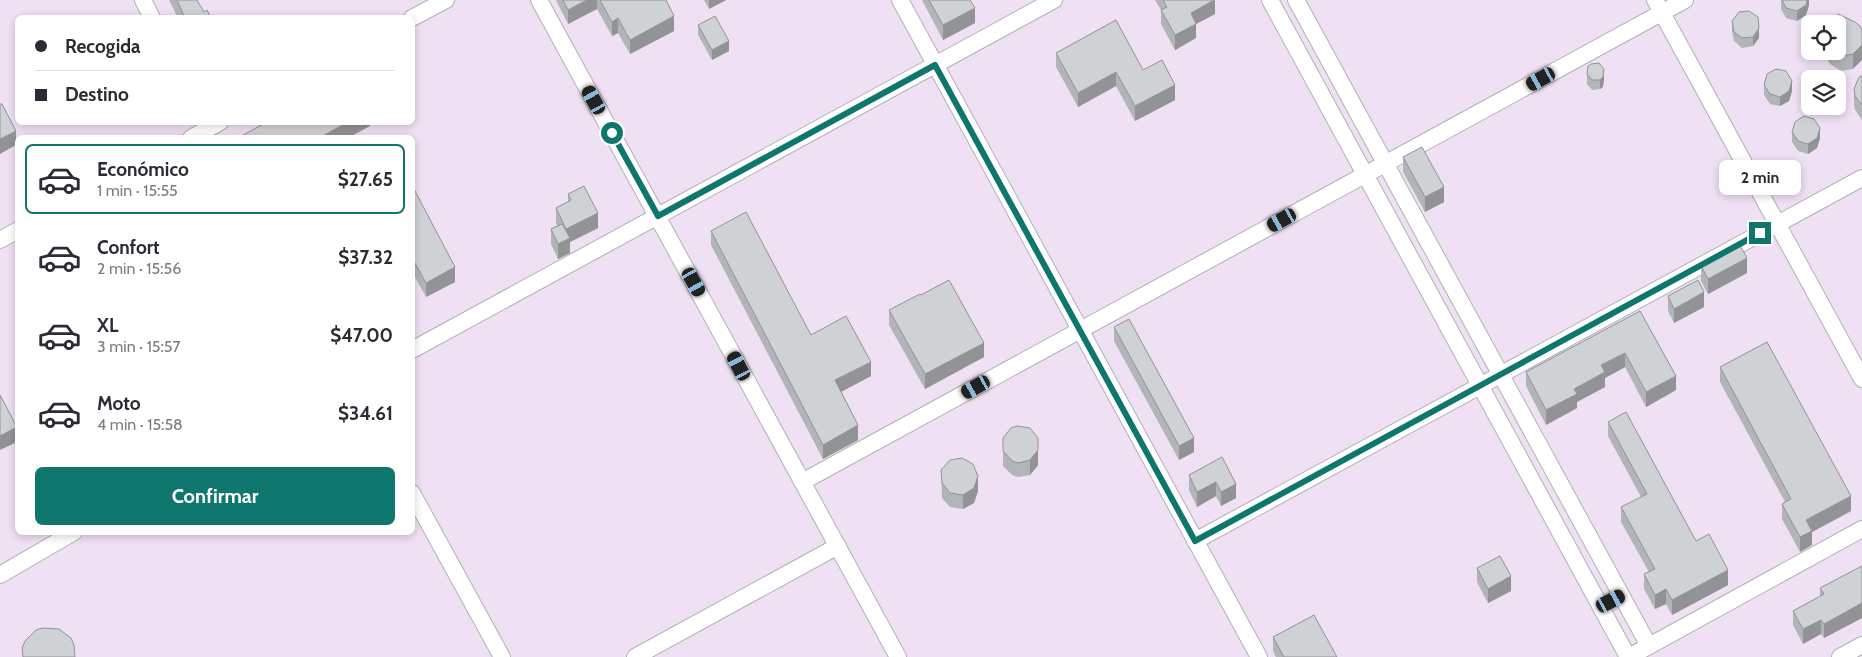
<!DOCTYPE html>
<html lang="es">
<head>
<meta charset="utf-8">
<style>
  :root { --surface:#fff; --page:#f2f2f3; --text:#2b2b33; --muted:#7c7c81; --line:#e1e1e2; --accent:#0f766e }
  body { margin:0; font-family:Cabin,sans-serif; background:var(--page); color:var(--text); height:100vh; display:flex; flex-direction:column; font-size:19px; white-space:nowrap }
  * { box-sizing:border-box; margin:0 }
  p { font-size:16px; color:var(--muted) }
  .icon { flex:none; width:28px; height:28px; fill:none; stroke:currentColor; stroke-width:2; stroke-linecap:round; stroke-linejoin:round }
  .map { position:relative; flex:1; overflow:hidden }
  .panel { position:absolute; left:15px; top:135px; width:400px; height:400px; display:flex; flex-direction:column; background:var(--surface); border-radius:8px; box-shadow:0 2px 8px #0003 }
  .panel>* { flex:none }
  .top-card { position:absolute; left:15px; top:15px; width:400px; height:110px; border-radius:8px; box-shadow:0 2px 8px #0003; display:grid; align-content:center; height:110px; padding:0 20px; background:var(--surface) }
  .controls { position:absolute; left:1801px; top:15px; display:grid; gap:10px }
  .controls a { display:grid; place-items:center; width:45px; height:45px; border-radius:8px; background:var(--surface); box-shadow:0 2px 8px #0003; font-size:25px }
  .end { position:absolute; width:22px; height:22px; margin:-11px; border:6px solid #0f766e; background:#fff; box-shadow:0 0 0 2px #fff }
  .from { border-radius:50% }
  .bubble { position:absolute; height:35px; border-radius:8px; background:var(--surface); box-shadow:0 2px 8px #0003; font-size:16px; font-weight:700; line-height:35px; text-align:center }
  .car { position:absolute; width:15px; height:30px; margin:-15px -8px; border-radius:6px; box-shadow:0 0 4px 1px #0007; background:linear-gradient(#222 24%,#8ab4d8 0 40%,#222 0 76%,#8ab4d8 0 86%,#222 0) }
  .top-card b { display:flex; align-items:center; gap:18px; height:48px; font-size:19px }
  .top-card b+b { border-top:1px solid var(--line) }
  .top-card i { width:12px; height:12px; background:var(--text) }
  ul { padding:9px 0 0; list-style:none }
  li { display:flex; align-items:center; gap:15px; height:70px; margin:0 10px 8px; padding:0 10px; border:2px solid transparent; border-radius:8px }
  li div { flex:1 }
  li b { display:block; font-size:19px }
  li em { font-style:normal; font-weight:700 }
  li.active { border-color:var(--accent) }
  li>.icon { width:45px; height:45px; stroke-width:1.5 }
  .primary-button { display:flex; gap:10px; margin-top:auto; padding:10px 20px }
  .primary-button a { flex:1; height:58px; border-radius:8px; background:var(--accent); color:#fff; font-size:20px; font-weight:700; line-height:58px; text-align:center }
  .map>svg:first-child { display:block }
</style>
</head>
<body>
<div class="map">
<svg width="1862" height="657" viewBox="0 0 1862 657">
  <rect width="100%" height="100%" fill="#edf0f3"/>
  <path fill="#efe0f3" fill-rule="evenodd" d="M 0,0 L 1862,0 L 1862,657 L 0,657 ZM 18,18 L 412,18 L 412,122 L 18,122 ZM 1810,24 L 1838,24 L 1838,51 L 1810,51 ZM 1810,79 L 1838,79 L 1838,106 L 1810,106 ZM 18,138 L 412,138 L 412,532 L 18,532 Z"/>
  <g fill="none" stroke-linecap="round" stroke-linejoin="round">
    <g stroke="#afb2b4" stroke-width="18">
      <g id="minor">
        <path d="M 143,0 L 152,18"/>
        <path d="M 539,0 L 898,657"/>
        <path d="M 900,0 L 1259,657"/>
        <path d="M 1270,0 L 1628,657"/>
        <path d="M 1296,0 L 1649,646"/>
        <path d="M 1655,0 L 1862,379"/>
        <path d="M 412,18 L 446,0"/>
        <path d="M 191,138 L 220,122"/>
        <path d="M 0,240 L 18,230"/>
        <path d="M 412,350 L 1054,0"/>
        <path d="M 802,482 L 1685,0"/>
        <path d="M 412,493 L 502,657"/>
        <path d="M 1195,541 L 1862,178"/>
        <path d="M 0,575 L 74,532"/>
        <path d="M 635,657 L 838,546"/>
        <path d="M 1629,657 L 1862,529"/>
        <path d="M 1840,657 L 1862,645"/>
      </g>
    </g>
    <use href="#minor" stroke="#fff" stroke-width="16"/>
  </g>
  <g fill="#b2b5b7">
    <path d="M 169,0 L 197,0 L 204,12 L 211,18 L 178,18 Z"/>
    <path d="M 556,0 L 666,0 L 674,31 L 630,54 L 618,33 L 612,36 L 597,9 L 568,24 Z"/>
    <path d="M 704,0 L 726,0 L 709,9 Z"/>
    <path d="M 922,0 L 970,0 L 975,23 L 943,40 Z"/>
    <path d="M 1155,0 L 1214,0 L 1215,14 L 1196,24 L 1196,38 L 1175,50 L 1161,24 L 1161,10 Z"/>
    <path d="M 1781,0 L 1809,0 L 1809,5 L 1806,15 L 1797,21 L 1786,18 L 1781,9 Z"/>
    <path d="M 1838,14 L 1855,22 L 1853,69 L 1841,71 L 1830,64 L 1826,58 L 1826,51 L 1838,51 Z"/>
    <path d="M 1732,21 L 1759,38 L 1753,46 L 1742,48 L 1734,41 L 1732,31 Z"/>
    <path d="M 698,25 L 729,51 L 712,60 L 698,35 Z"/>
    <path d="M 1056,53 L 1143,70 L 1175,100 L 1135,121 L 1116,86 L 1078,107 L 1056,67 Z"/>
    <path d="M 1587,74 L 1604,79 L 1603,87 L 1600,89 L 1592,90 L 1587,84 Z"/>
    <path d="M 1862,76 L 1862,120 L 1855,110 L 1854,104 L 1854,89 Z"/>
    <path d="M 1764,85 L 1792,91 L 1789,101 L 1780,106 L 1770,104 L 1764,95 Z"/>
    <path d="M 1792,132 L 1820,138 L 1817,148 L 1808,154 L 1798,151 L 1792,142 Z"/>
    <path d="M 1403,157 L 1444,202 L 1425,212 L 1403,172 Z"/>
    <path d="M 412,190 L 455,282 L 426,297 L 412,272 Z"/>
    <path d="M 568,194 L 598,228 L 570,242 L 570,253 L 558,259 L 551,244 L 551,229 L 557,226 L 556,223 L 556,208 L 568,202 Z"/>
    <path d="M 711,231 L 811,335 L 871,376 L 841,392 L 858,440 L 823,459 L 711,245 Z"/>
    <path d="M 1701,266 L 1747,273 L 1708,294 L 1701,281 Z"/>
    <path d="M 921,295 L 984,357 L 925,389 L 889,325 L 889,310 Z"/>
    <path d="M 1668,296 L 1704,307 L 1674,323 L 1668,311 Z"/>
    <path d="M 1640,311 L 1676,390 L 1646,407 L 1625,367 L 1605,378 L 1605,387 L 1577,402 L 1577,408 L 1546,425 L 1526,386 L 1526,372 Z"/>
    <path d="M 1114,327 L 1194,452 L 1179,460 L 1114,341 Z"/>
    <path d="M 1720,367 L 1851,511 L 1812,532 L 1812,545 L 1800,552 L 1782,519 L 1782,504 L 1785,502 L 1720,382 Z"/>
    <path d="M 1608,422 L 1728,585 L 1672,615 L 1666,604 L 1655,609 L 1644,589 L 1644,574 L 1649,572 L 1621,522 L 1621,507 L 1641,497 L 1608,436 Z"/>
    <path d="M 1003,438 L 1038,465 L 1030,475 L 1018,477 L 1012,475 L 1003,466 Z"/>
    <path d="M 941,470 L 978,491 L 974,503 L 963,509 L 950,507 L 942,498 Z"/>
    <path d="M 1189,475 L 1236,484 L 1236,498 L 1221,506 L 1216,496 L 1197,507 L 1189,490 Z"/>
    <path d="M 1862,566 L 1862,618 L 1824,638 L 1821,634 L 1803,644 L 1793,625 L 1793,611 L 1820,596 L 1820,588 Z"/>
    <path d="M 1477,568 L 1511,591 L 1488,603 L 1477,582 Z"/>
    <path d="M 1273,637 L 1337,657 L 1276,657 L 1273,651 Z"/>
  </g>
  <g fill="#919395">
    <path d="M 587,0 L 597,0 L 597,9 L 568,24 L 568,10 Z"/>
    <path d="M 709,0 L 726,0 L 709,9 Z"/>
    <path d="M 1215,0 L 1215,14 L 1196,24 L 1196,38 L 1175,50 L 1175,35 L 1191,13 Z"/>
    <path d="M 1807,0 L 1809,0 L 1809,5 L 1806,15 L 1797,21 L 1797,11 Z"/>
    <path d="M 975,8 L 975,23 L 943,40 L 943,25 Z"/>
    <path d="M 674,16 L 674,31 L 630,54 L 630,40 Z"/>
    <path d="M 618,18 L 618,33 L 612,36 L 612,22 Z"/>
    <path d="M 1759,28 L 1759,38 L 1753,46 L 1753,37 Z"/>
    <path d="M 729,41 L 729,51 L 712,60 L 712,50 Z"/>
    <path d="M 1862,45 L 1862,60 L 1853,69 L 1853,54 Z"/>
    <path d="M 1604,69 L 1604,79 L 1603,87 L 1600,89 L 1600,80 Z"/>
    <path d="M 1116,72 L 1116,86 L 1078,107 L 1078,93 Z"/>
    <path d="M 1792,81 L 1792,91 L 1789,101 L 1780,106 L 1780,97 Z"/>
    <path d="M 1175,85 L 1175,100 L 1135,121 L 1135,106 Z"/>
    <path d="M 348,122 L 370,122 L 370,126 L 348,138 L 319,138 Z"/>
    <path d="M 1820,128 L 1820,138 L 1817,148 L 1808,154 L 1808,144 Z"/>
    <path d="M 16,131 L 16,145 L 0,154 L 0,139 Z"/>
    <path d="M 1444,187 L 1444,202 L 1425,212 L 1425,197 Z"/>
    <path d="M 598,213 L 598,228 L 570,242 L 570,253 L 558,259 L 558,244 L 566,240 L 566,229 Z"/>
    <path d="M 1747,258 L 1747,273 L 1708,294 L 1708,279 Z"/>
    <path d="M 455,267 L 455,282 L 426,297 L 426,283 Z"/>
    <path d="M 1704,292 L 1704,307 L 1674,323 L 1674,309 Z"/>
    <path d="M 984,343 L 984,357 L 925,389 L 925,374 Z"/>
    <path d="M 1625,353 L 1625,367 L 1605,378 L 1605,387 L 1577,402 L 1577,408 L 1546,425 L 1546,410 L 1574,389 L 1601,365 Z"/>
    <path d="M 871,362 L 871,376 L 835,395 L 835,380 Z"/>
    <path d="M 1676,376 L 1676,390 L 1646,407 L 1646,392 Z"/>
    <path d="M 858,425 L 858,440 L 823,459 L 823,445 Z"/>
    <path d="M 17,427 L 17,442 L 0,450 L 0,436 Z"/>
    <path d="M 1194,438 L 1194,452 L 1179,460 L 1179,446 Z"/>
    <path d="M 1038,450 L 1038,465 L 1030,475 L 1030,460 Z"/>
    <path d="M 978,476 L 978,491 L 974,503 L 963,509 L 963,495 Z"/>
    <path d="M 1216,482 L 1216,496 L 1197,507 L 1197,492 Z"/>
    <path d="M 1236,484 L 1236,498 L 1221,506 L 1221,492 Z"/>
    <path d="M 1851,496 L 1851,511 L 1812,532 L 1812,545 L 1800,552 L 1800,537 L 1806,520 Z"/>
    <path d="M 1728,570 L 1728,585 L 1672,615 L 1672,600 Z"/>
    <path d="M 1511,576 L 1511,591 L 1488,603 L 1488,589 Z"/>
    <path d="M 1666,589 L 1666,604 L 1655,609 L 1655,595 Z"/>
    <path d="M 1862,603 L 1862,618 L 1824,638 L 1824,624 Z"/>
    <path d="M 1821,620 L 1821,634 L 1803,644 L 1803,629 Z"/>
  </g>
  <g fill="#cfd2d5" stroke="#919395">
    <path d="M 177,0 L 197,0 L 204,12 L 207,10 L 211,18 L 185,18 Z"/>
    <path d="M 563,0 L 587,0 L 568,10 Z"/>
    <path d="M 600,0 L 666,0 L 674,16 L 630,40 L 618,18 L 612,22 Z"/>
    <path d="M 929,0 L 970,0 L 975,8 L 943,25 Z"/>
    <path d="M 1163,0 L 1214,0 L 1191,13 L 1196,24 L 1175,35 L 1161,10 L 1167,7 Z"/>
    <path d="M 1782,0 L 1807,0 L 1806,5 L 1797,11 L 1786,8 Z"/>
    <path d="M 1749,11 L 1758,17 L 1759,28 L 1753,37 L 1742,38 L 1734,32 L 1732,21 L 1739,12 Z"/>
    <path d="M 1838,14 L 1855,22 L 1860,26 L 1862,30 L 1862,45 L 1853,54 L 1841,56 L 1833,51 L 1838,51 L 1838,24 L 1832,24 L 1838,19 L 1841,21 Z"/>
    <path d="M 715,16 L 729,41 L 712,50 L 698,25 Z"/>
    <path d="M 1116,20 L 1143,70 L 1162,60 L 1175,85 L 1135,106 L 1116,72 L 1078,93 L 1056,53 Z"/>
    <path d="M 1599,63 L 1604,69 L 1603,77 L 1600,80 L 1592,80 L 1587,74 L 1588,66 L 1591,64 Z"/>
    <path d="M 1776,69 L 1786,71 L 1792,81 L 1789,91 L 1780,97 L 1770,94 L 1764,85 L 1767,74 Z"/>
    <path d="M 1862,76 L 1862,105 L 1855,96 L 1854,89 L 1859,77 Z"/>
    <path d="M 0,104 L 2,104 L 16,131 L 0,139 Z"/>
    <path d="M 1804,116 L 1814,119 L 1820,128 L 1817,138 L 1808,144 L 1798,141 L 1792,132 L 1795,122 Z"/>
    <path d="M 267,122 L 348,122 L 319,138 L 245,138 L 243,135 Z"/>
    <path d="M 1422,147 L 1444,187 L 1425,197 L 1403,157 Z"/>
    <path d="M 584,186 L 598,213 L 566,229 L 556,208 L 571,200 L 568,194 Z"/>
    <path d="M 414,189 L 455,267 L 426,283 L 412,258 L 412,190 Z"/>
    <path d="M 746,212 L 811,335 L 846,316 L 871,362 L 835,380 L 858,425 L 823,445 L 711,231 Z"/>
    <path d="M 562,224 L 570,238 L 558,244 L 551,229 Z"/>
    <path d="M 1740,245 L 1747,258 L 1708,279 L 1701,266 Z"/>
    <path d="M 949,280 L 984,343 L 925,374 L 889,310 L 920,294 L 921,295 Z"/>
    <path d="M 1698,280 L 1704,292 L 1674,309 L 1668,296 Z"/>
    <path d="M 1640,311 L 1676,376 L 1646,392 L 1625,353 L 1601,365 L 1605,372 L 1574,389 L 1577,394 L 1546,410 L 1526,372 Z"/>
    <path d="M 1129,319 L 1194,438 L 1179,446 L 1114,327 Z"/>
    <path d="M 1767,342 L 1851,496 L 1806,520 L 1812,531 L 1800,537 L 1782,504 L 1791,499 L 1720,367 Z"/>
    <path d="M 0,395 L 17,427 L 0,436 Z"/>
    <path d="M 1626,412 L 1696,541 L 1709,534 L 1728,570 L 1672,600 L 1666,589 L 1655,595 L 1644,574 L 1655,569 L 1621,507 L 1647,494 L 1608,422 Z"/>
    <path d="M 1017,426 L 1030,428 L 1038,438 L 1038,450 L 1030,460 L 1018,463 L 1012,461 L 1003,451 L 1003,438 L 1011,428 Z"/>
    <path d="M 1222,457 L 1236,484 L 1221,492 L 1216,482 L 1197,492 L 1189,475 Z"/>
    <path d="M 962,458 L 973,464 L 978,476 L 974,488 L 963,495 L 950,493 L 942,483 L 941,470 L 950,460 Z"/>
    <path d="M 1500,556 L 1511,576 L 1488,589 L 1477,568 Z"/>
    <path d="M 1862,566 L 1862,603 L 1824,624 L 1821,620 L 1803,629 L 1793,611 L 1824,594 L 1820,588 Z"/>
    <path d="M 1314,615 L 1337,657 L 1284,657 L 1273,637 Z"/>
    <path d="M 43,628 L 59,629 L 71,638 L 74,645 L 75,657 L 23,657 L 22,648 L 25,641 L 36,630 Z"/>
  </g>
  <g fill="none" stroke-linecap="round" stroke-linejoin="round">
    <path stroke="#0f766e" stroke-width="6" d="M 612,133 L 658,216 L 935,65 L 1195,541 L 1760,233"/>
  </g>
</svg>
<div class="controls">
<a><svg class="icon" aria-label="locate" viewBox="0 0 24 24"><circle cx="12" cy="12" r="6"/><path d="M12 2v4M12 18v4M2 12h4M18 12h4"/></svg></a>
<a><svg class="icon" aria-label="layers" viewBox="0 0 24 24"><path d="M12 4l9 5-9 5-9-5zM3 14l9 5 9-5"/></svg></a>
</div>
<i class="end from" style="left:612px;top:133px"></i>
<i class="end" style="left:1760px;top:233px"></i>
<div class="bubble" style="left:1719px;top:160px;width:82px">2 min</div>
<i class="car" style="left:1541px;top:79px;rotate:241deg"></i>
<i class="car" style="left:594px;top:100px;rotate:331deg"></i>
<i class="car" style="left:1282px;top:220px;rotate:241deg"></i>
<i class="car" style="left:694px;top:282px;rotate:151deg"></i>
<i class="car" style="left:739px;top:366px;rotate:332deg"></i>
<i class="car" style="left:976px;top:387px;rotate:241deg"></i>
<i class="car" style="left:1611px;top:601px;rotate:62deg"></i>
<div class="top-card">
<b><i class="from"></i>Recogida</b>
<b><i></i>Destino</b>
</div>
<section class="panel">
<ul>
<li class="active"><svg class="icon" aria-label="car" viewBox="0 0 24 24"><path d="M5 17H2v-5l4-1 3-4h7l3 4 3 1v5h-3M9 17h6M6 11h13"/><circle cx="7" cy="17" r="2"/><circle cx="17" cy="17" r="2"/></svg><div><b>Económico</b><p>1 min · 15:55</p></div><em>$27.65</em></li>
<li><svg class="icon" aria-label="car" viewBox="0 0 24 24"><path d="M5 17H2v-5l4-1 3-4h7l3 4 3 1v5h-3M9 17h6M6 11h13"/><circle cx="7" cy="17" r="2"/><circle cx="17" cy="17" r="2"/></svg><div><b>Confort</b><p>2 min · 15:56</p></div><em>$37.32</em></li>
<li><svg class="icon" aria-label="car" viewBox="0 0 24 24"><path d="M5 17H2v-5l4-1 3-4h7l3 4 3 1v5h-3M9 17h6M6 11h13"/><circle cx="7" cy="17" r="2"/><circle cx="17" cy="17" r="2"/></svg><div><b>XL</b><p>3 min · 15:57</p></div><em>$47.00</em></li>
<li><svg class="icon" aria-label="car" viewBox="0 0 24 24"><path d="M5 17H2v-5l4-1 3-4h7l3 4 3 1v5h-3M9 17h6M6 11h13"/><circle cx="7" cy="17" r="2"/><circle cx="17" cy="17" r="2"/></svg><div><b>Moto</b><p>4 min · 15:58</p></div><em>$34.61</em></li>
</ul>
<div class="primary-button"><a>Confirmar</a></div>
</section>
</div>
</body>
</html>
